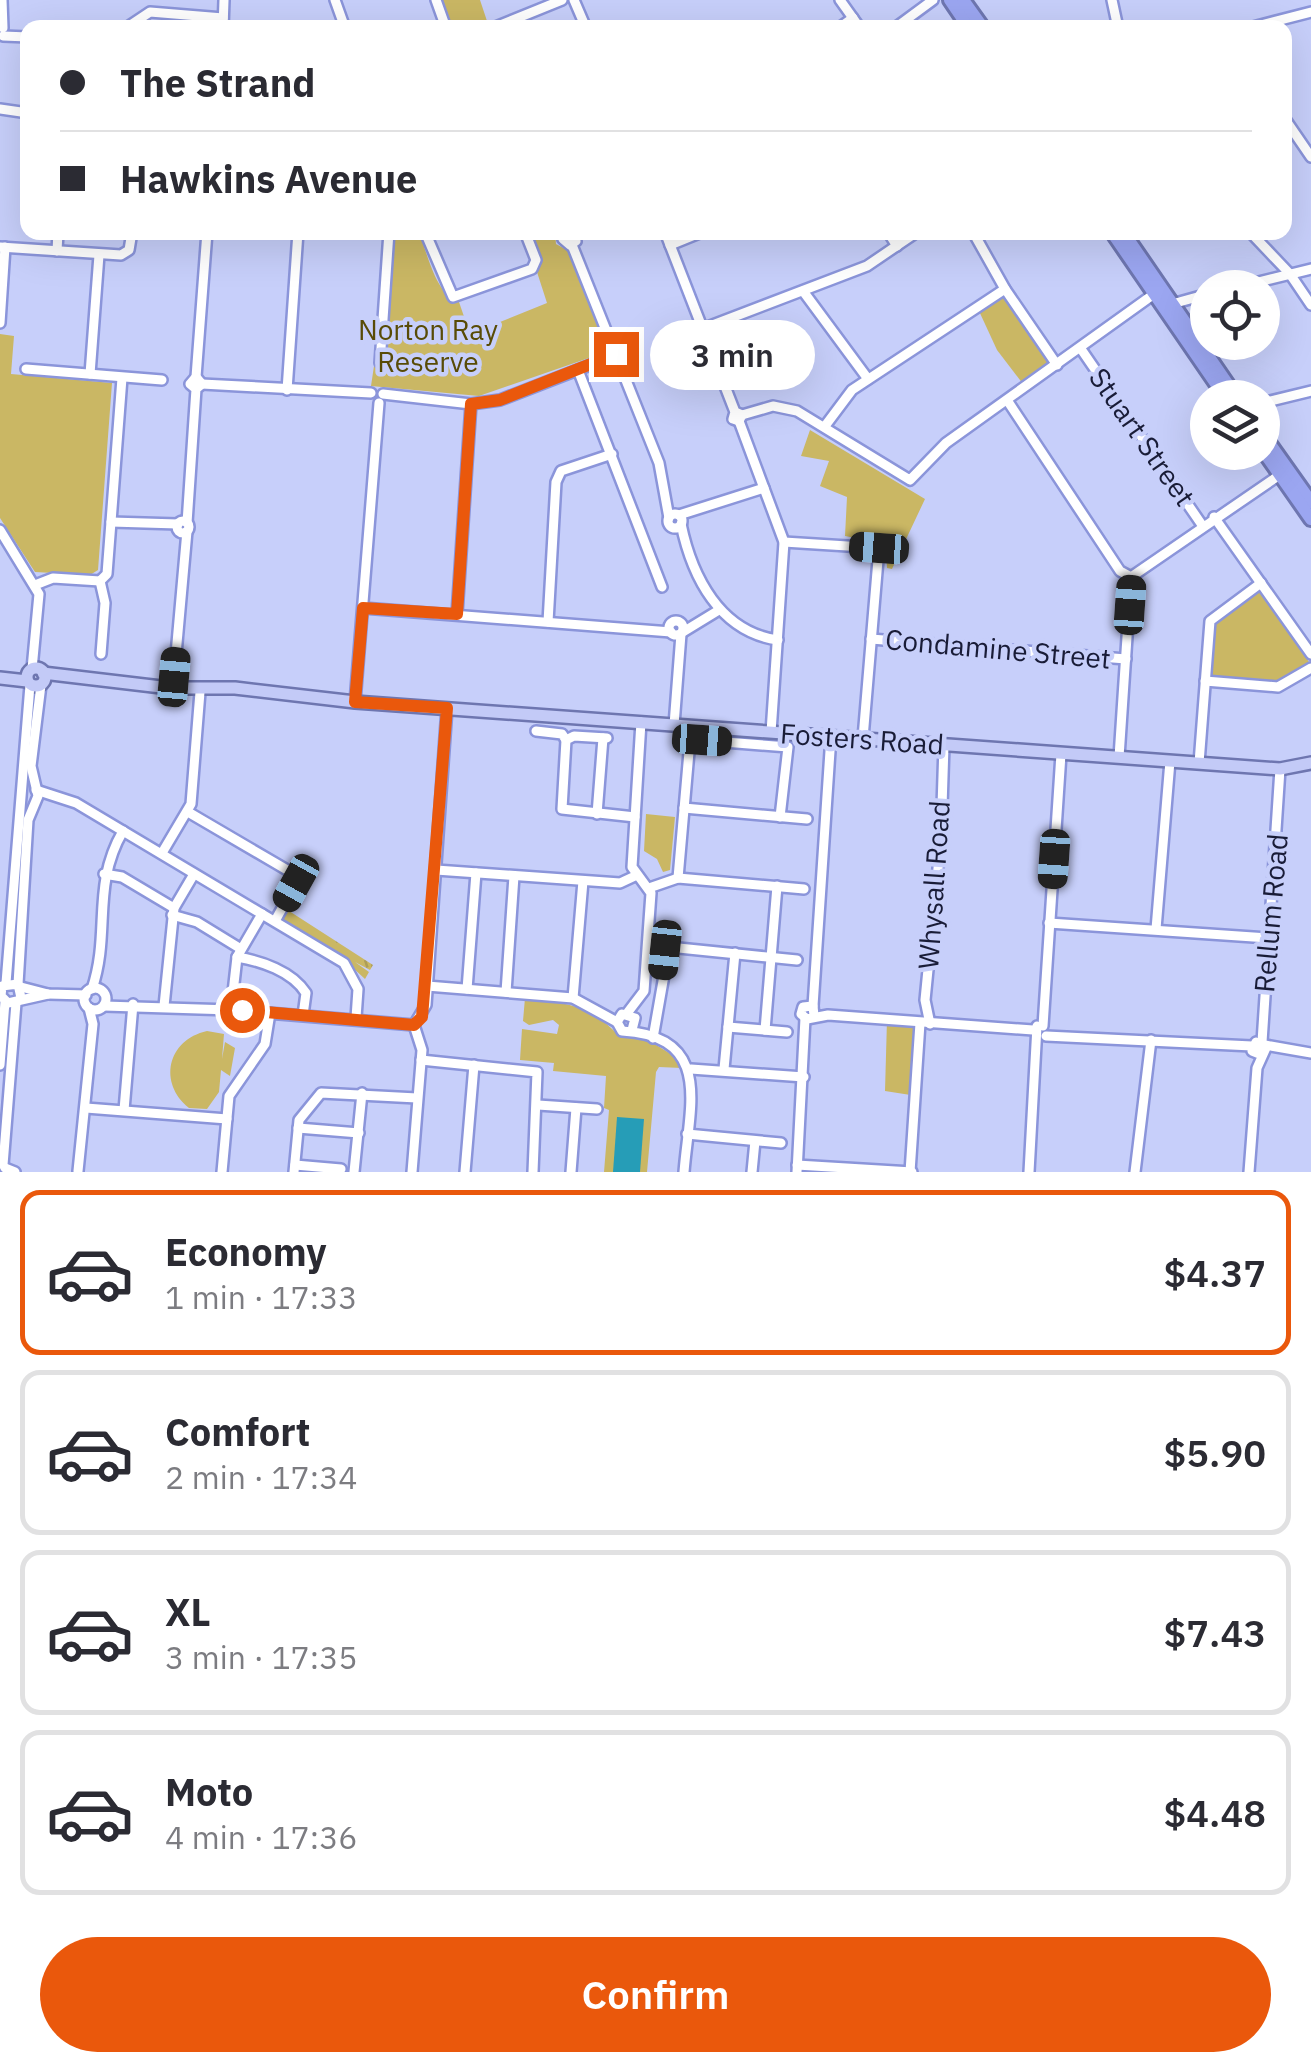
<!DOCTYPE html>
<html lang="en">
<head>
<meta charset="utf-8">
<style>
  :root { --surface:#fff; --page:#f2f2f3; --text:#2b2b33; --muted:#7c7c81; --line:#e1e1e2; --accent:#ea580c }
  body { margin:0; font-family:"IBM Plex Sans",sans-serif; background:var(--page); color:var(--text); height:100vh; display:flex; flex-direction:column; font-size:38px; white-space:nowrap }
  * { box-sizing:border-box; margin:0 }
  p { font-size:32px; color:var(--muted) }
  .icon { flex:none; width:55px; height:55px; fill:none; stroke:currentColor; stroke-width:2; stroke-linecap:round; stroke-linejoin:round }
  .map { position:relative; height:1172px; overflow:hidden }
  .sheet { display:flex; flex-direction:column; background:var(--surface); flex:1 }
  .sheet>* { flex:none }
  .hud { position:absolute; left:20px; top:20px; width:1272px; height:220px; border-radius:20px; box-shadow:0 10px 40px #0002; display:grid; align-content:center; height:220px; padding:0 40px; background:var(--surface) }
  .buttons { position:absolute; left:1190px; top:270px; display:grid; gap:20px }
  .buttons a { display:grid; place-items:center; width:90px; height:90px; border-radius:50%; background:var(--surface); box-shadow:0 10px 40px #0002; font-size:50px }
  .end { position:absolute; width:45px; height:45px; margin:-22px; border:12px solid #ea580c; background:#fff; box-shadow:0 0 0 5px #fff }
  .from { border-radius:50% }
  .bubble { position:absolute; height:70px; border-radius:35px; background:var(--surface); box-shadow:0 10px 40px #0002; font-size:32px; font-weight:600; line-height:70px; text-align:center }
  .car { position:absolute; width:30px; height:60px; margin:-30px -15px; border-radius:12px; box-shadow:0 0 8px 2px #0007; background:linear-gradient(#222 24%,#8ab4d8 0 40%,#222 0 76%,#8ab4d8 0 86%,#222 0) }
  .hud b { display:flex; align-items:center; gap:35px; height:95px; font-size:38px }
  .hud b+b { border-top:2px solid var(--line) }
  .hud i { width:25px; height:25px; background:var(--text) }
  ul { padding:18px 0 0; list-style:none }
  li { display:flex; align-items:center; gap:30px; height:165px; margin:0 20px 15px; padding:0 20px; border:5px solid var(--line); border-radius:20px }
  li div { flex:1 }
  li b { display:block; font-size:38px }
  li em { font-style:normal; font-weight:600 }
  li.active { border-color:var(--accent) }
  li>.icon { width:90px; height:90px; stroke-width:1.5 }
  .button { display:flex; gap:20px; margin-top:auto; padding:20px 40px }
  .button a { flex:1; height:115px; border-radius:60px; background:var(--accent); color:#fff; font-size:40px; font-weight:600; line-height:115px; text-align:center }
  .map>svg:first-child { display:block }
</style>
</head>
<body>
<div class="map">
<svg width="1311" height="1172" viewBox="0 0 1311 1172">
  <defs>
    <pattern id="grass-tufts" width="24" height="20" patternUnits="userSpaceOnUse" patternTransform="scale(2.5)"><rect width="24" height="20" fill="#cab764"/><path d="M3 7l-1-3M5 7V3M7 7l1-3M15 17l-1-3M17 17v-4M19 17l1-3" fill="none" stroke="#ad9d57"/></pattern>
  </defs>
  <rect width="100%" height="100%" fill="#c7cffa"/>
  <path fill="url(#grass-tufts)" d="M 286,909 L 373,965 L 370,970 L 355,962 L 369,972 L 365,979 L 338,954 L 281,921 Z"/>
  <g fill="#cab764">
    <path d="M 440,0 L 480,0 L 489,27 L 450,27 Z"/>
    <path d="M 394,233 L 419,233 C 428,254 435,294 459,302 L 470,334 L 547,303 L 537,272 L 541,262 L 530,233 L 555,233 L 556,244 L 571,252 L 609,351 L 479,396 L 371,386 L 374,366 L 384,367 Z"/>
    <path d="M 1000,296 L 1006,297 L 1049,359 L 1048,366 L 1023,384 L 997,350 L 979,311 Z"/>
    <path d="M 0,334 L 14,336 L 11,374 L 112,383 L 98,570 L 90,575 L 35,572 L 0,518 Z"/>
    <path d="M 810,430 L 925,499 L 892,569 L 887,568 L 886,544 L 845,536 L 847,497 L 820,486 L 829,461 L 801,456 Z"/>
    <path d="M 1259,588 L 1309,662 L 1277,684 L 1209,678 L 1213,622 Z"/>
    <path d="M 646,814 L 675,817 L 670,870 L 663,872 L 657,859 L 644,851 Z"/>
    <path d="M 525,998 C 565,1002 592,1006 619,1036 L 643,1037 L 679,1059 L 682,1068 L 659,1067 L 656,1072 L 647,1172 L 604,1172 L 609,1110 L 604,1108 L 606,1076 L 553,1071 L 554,1063 L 520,1060 L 522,1029 L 557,1034 L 559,1025 L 553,1020 L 529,1025 L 523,1021 Z"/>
    <path d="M 887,1020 L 920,1023 L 917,1096 L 885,1091 Z"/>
    <path d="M 207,1031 L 224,1034 L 222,1059 L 225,1042 L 235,1048 L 230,1076 L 221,1070 L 219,1092 L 207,1109 L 189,1108 C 158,1083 167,1040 207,1031 Z"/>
  </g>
  <path fill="#269db7" d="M 617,1117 L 644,1119 L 640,1172 L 613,1172 Z"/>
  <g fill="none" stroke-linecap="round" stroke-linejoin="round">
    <g stroke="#8b95da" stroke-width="14">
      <g id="minor">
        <path d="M 2,0 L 3,28"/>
        <path d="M 335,0 L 345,28"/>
        <path d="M 436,0 L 446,28"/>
        <path d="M 574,0 L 586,28"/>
        <path d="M 840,0 L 860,28"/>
        <path d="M 1112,0 L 1118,28"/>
        <path d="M 126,28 L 150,12 L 223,18"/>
        <path d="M 223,28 L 224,0"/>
        <path d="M 493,28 L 562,0"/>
        <path d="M 839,28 L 853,18"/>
        <path d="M 895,28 L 933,0"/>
        <path d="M 1249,28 L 1311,12"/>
        <path d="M 3,36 L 28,37"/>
        <path d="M 0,109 L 28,113"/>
        <path d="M 1285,119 L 1311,157"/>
        <path d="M 425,232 L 453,297 L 532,269 L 536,260 L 525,232"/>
        <path d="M 566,232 L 563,239 L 570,245 L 576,241 L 574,232"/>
        <path d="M 665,232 L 735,412 L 733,419 L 739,421 L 742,415 L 735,412"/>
        <path d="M 888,232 L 897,246"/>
        <path d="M 973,232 L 1005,289 L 1057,365"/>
        <path d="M 1250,232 L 1290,274 L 1311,305"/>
        <path d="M 572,245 L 659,463 L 669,518"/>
        <path d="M 670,245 L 702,232"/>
        <path d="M 0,247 L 121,255 L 129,250 L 132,232"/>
        <path d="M 57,251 L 58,232"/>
        <path d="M 1234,288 L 1311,269"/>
        <path d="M 803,291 L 868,379"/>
        <path d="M 1172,304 L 1208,294"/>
        <path d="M 0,323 L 5,247"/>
        <path d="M 702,329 L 867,266 L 917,232"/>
        <path d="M 1081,349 L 1202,525"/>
        <path d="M 380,363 L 389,232"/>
        <path d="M 26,369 L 162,380"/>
        <path d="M 578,370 L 662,587"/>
        <path d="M 90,374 L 99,255"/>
        <path d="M 196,377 L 207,232"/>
        <path d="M 202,384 L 371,393"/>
        <path d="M 287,390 L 298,232"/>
        <path d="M 383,394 L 471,404 L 500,400 L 616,355"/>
        <path d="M 1007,400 L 1120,571 L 1131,577"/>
        <path d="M 1262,403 L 1311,391"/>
        <path d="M 742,415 L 773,406 L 797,411 L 910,480 L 946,443 L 1154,294"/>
        <path d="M 739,421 L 784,542 L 771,732"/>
        <path d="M 825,426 L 852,390 L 1005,289"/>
        <circle cx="675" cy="521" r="7"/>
        <path d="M 679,515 L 764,488"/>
        <path d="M 1214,517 L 1311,654"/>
        <circle cx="183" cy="527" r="6"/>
        <path d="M 111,522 L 178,524"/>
        <path d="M 187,523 L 196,389 L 190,384 L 196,377 L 202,384 L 196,389"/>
        <path d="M 681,524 C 692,577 720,632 778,640"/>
        <path d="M 0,530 L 39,594 L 32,669"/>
        <path d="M 784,542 L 879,548 L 863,738"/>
        <path d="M 1131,577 L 1281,474"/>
        <path d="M 100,581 L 105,603 L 101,654"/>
        <path d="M 35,585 L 53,578 L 100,581 L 107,574 L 122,378"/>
        <path d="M 363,608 L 671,632"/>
        <path d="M 457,614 L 471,404"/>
        <circle cx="676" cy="628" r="7"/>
        <path d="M 548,622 L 556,482 L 561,471 L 612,454"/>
        <path d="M 683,632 L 719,610"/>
        <path d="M 871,639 L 1126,659"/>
        <path d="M 1205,681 L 1278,687 L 1311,668"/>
        <path d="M 173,688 L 187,531"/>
        <path d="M 355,702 L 379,403"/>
        <path d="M 674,725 L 681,634"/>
        <path d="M 536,731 L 562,734 L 566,740"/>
        <path d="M 607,738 L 574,736 L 566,740 L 562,809 L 635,817"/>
        <path d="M 1119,757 L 1131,577"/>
        <path d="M 1199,763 L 1210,621 L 1261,583"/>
        <path d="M 36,790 L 76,803 L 344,963 L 358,989 L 356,1018"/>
        <path d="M 684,808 L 807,819"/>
        <path d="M 188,812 L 294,874 L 296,883 L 275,921"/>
        <path d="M 597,814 L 603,738"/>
        <path d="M 162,853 L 191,804 L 200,692"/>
        <path d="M 436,870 L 620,883 L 635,876"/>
        <path d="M 104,874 L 122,877 L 174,908"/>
        <path d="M 678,878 L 689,752 L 699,740 L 788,747 L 780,817"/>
        <path d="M 649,888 L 678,878 L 804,889"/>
        <path d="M 172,915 L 197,922 L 241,949"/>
        <path d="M 1049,923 L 1268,938"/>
        <path d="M 1156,929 L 1170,761"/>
        <path d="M 237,957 C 261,961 292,971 306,993 L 303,1015"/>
        <path d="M 6,983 L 30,685"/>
        <path d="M 18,984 L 28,820 L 38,796 L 31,766 L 41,685"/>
        <path d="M 427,986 L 573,998 L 617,1022"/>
        <path d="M 21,987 L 48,994 L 86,995"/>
        <circle cx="95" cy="999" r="11"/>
        <path d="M 92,989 C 111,933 91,886 123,831"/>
        <path d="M 467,989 L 476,873"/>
        <path d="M 506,992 L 514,876"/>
        <path d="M 21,998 L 18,984 L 2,986 L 1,996 L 8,1003 L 48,994"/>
        <path d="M 573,998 L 583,881"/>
        <path d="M 104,1006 L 231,1010 L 414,1025"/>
        <path d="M 164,1006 L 174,908 L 194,874"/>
        <path d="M 813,1006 L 831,736"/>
        <path d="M 231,1010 L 237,957 L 262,914"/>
        <path d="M 628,1012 L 644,991 L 651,893 L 632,867 L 641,722"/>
        <path d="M 814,1016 L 813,1006 L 803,1007 L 801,1014 L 807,1019 L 828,1015 L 1033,1030"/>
        <path d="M 930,1024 L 925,1000 L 941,838 L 944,745"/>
        <path d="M 1043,1026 L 1061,754"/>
        <path d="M 728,1027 L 787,1032"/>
        <path d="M 632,1030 L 635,1018 L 622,1014 L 617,1022 L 622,1031 C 714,1036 689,1107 684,1172"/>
        <path d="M 765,1030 L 777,886"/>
        <path d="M 1046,1036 L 1252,1046"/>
        <path d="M 653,1038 L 669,947 L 797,960"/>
        <path d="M 1262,1042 L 1280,769"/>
        <path d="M 1265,1045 L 1311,1053"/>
        <path d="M 421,1060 L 537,1072 L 533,1172"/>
        <path d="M 0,1065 L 5,1002"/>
        <path d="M 691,1069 L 804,1077"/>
        <path d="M 724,1069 L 735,953"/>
        <path d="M 538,1105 L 597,1109"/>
        <path d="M 86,1108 L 227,1119"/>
        <path d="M 124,1110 L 133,1004"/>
        <path d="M 298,1128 L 359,1133"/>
        <path d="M 687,1134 L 781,1143"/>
        <path d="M 3,1165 L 16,1003"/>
        <path d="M 295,1165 L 341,1169"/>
        <path d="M 797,1165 L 912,1172"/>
        <path d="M 5,1168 L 15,1172"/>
        <path d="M 78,1171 L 93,1024 L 89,1008"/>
        <path d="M 222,1172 L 229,1096 L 265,1044 L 270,1013"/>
        <path d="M 294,1172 L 299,1120 L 321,1093 L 417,1098"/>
        <path d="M 354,1172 L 362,1093"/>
        <path d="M 412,1172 L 422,1050 L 414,1025 L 426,1005 L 447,708"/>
        <path d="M 465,1172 L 474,1065"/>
        <path d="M 571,1172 L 576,1108"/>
        <path d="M 752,1172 L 755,1141"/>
        <path d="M 797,1172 L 805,1018"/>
        <path d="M 910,1172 L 920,1023"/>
        <path d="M 1029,1172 L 1037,1026"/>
        <path d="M 1135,1172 L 1151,1040"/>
        <path d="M 1249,1172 L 1257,1068 L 1266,1048 L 1256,1042 L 1252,1051 L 1262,1055"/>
      </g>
    </g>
    <g stroke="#6e76b0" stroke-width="16">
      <g id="major">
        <circle cx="36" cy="677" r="9"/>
        <path d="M 43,673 L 178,689"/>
        <path d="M 0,678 L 27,681"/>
        <path d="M 173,688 L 235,688 L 355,702 L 1280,769 L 1311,763"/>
      </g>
    </g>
    <g stroke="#6e76b0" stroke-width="18">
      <g id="highway">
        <path d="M 950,0 L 969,28"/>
        <path d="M 963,0 L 983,28"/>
        <path d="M 1112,232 L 1226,398"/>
        <path d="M 1123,232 L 1237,398"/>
        <path d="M 1262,433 L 1311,502"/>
        <path d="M 1262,449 L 1311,519"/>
      </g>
    </g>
    <use href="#minor" stroke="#fff" stroke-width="9"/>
    <use href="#major" stroke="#c3caf7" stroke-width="11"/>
    <use href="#highway" stroke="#9ba6f1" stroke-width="12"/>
  </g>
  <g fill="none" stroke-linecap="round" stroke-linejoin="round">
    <path stroke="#ea580c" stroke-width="12" d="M 242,1010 L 414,1025 L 422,1017 L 447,708 L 355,702 L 363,608 L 457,614 L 471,404 L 500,400 L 616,354"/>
  </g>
  <g text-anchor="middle" stroke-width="9" stroke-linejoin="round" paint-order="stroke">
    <g font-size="28" fill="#584b06" stroke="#c7cffa">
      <text x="428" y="340">Norton Ray<tspan x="428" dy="32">Reserve</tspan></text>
    </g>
    <g font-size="28" fill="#191c37" stroke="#c7cffa">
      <text transform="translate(1142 437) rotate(55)" y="10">Stuart Street</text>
      <text transform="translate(998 649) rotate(5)" y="10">Condamine Street</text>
      <text transform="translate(862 739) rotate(4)" y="10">Fosters Road</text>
      <text transform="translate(934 885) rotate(-86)" y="10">Whysall Road</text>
      <text transform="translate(1271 913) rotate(-85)" y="10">Rellum Road</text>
    </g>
  </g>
</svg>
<div class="buttons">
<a><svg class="icon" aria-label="locate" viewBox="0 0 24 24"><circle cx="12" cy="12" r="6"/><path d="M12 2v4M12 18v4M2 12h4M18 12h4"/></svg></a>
<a><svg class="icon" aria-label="layers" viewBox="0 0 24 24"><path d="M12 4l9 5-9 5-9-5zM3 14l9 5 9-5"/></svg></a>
</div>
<i class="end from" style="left:242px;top:1010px"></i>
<i class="end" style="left:616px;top:354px"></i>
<div class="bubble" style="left:650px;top:320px;width:165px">3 min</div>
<i class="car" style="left:879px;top:548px;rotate:274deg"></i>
<i class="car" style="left:1130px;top:605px;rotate:4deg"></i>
<i class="car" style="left:174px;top:677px;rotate:5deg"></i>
<i class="car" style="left:702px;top:740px;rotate:94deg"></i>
<i class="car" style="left:1054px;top:859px;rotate:184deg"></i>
<i class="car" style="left:296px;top:883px;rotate:209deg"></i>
<i class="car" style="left:665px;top:950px;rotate:186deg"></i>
<div class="hud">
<b><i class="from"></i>The Strand</b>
<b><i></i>Hawkins Avenue</b>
</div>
</div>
<section class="sheet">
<ul>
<li class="active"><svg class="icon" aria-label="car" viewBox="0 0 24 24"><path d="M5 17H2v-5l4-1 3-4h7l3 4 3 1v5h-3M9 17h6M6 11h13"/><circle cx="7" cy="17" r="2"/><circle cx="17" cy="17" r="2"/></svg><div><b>Economy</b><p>1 min · 17:33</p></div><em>$4.37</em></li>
<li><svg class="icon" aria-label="car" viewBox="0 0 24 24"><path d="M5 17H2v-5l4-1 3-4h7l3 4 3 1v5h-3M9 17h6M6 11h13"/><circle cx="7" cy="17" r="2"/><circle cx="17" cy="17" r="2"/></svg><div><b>Comfort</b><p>2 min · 17:34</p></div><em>$5.90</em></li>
<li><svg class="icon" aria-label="car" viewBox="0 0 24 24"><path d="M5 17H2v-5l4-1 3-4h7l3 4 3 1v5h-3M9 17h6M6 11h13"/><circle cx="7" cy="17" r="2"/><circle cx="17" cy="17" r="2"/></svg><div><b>XL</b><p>3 min · 17:35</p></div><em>$7.43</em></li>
<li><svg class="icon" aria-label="car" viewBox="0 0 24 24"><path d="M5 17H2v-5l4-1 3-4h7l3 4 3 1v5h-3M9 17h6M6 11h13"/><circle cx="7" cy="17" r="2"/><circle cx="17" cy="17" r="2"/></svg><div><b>Moto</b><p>4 min · 17:36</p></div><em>$4.48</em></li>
</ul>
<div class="button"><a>Confirm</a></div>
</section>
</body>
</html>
